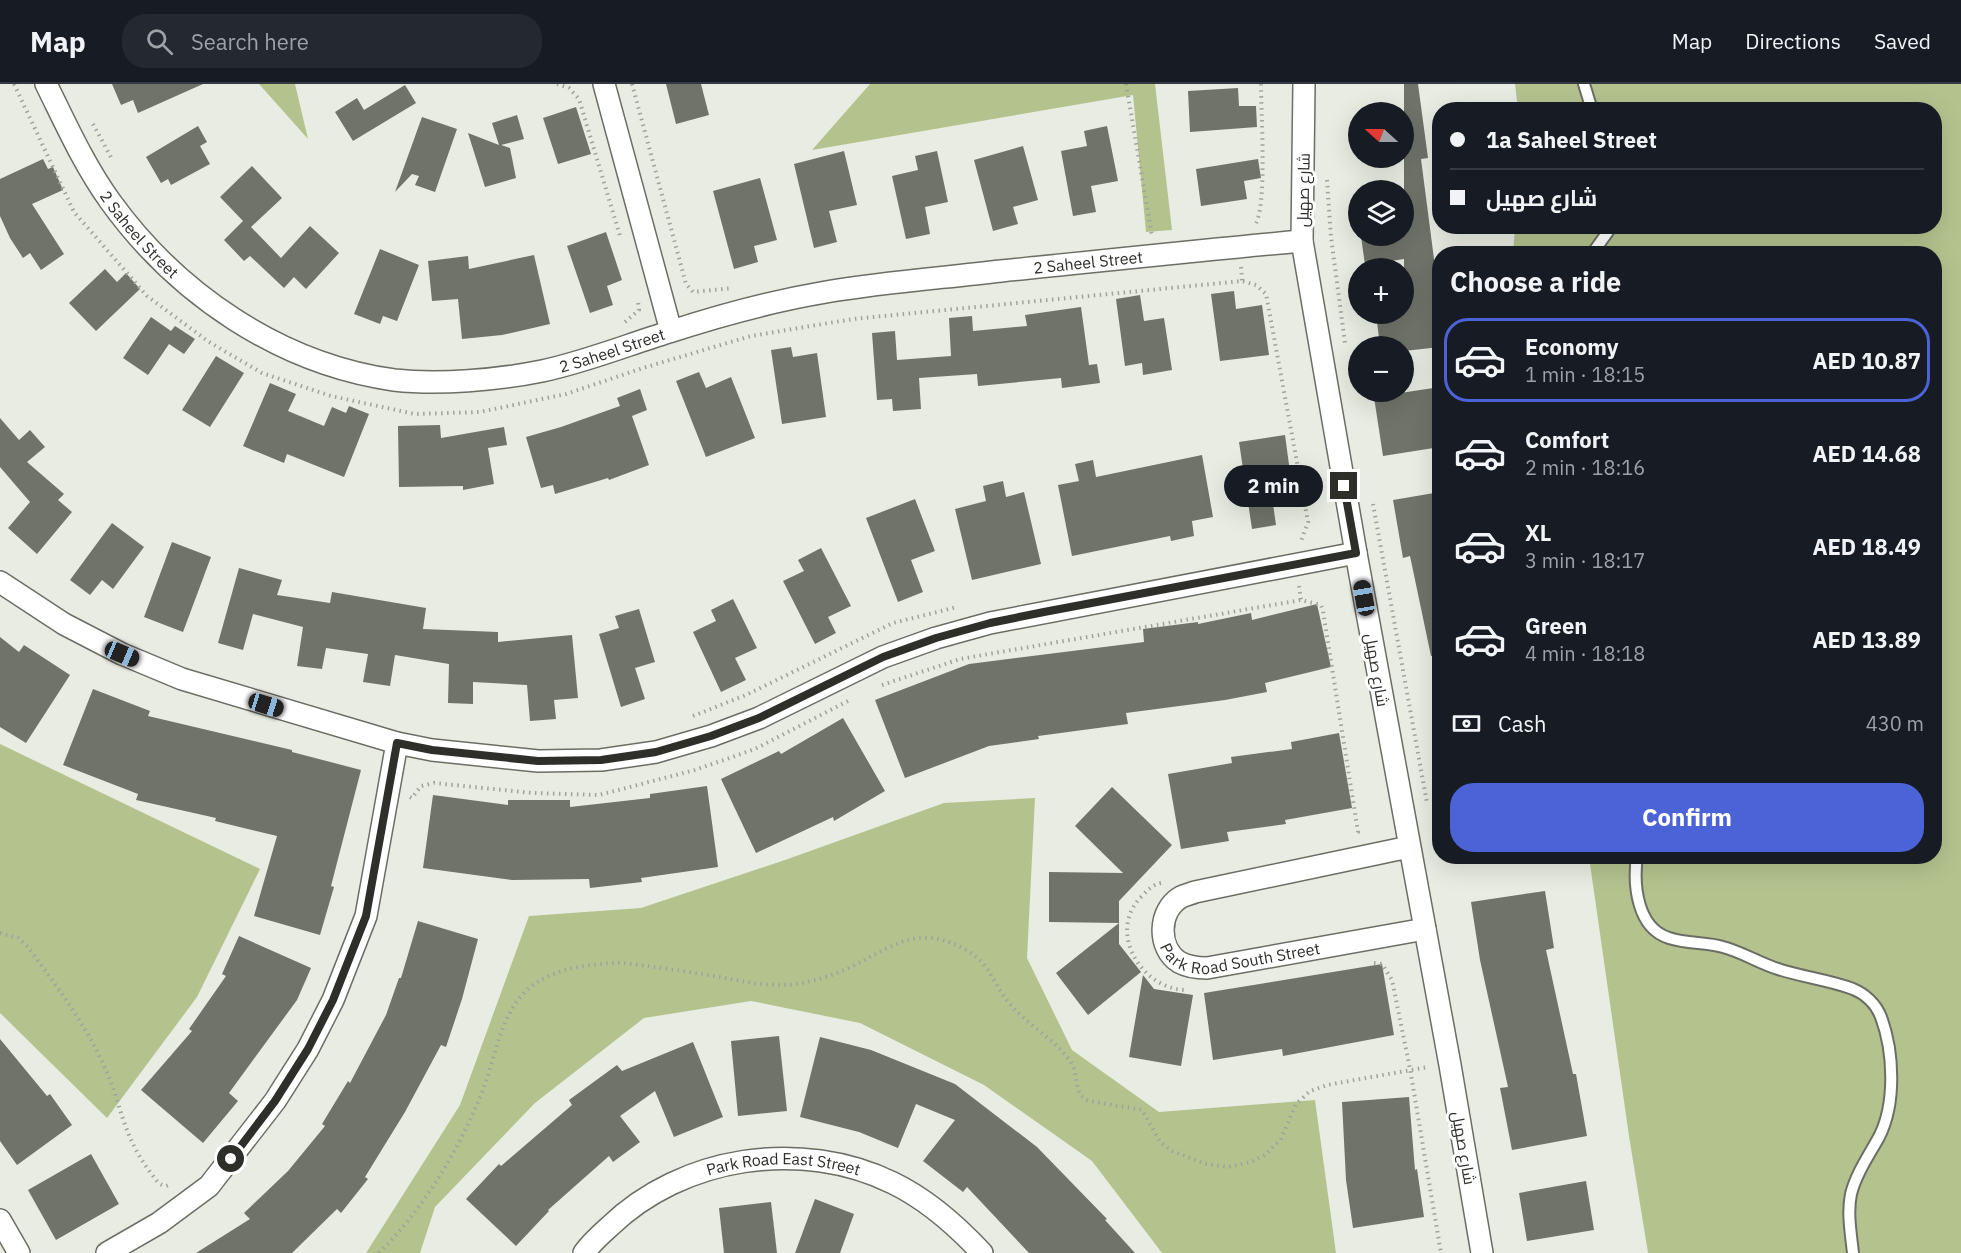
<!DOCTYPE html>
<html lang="en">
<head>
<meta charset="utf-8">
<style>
  :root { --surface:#171b24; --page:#242831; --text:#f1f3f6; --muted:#9ea1a6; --line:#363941; --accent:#4c63d8 }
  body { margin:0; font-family:"IBM Plex Sans",Cairo,sans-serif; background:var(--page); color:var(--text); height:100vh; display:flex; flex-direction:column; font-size:22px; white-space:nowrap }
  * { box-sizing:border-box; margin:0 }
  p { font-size:20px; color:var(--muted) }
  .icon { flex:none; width:33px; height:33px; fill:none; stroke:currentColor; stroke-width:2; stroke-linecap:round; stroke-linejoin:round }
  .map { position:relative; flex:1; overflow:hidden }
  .side { position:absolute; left:1432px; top:162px; width:510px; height:618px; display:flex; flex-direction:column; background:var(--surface); border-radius:24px; box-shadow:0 6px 24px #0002 }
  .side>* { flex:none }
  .hud { position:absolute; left:1432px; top:18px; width:510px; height:132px; border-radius:24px; box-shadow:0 6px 24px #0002; display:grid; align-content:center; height:132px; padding:0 18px; background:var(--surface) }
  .needle { width:39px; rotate:291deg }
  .tools { position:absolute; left:1348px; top:18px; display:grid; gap:12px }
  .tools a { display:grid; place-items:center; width:66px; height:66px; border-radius:50%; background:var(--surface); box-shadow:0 6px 24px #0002; font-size:30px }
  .end { position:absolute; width:27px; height:27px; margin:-14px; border:8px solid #2e2f2b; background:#fff; box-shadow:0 0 0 3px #fff }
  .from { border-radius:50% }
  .bubble { position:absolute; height:42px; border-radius:21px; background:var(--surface); box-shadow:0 6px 24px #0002; font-size:20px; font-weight:700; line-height:42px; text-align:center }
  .car { position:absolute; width:18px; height:36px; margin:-18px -9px; border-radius:8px; box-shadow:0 0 4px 2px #0007; background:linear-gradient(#222 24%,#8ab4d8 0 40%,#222 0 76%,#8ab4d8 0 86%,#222 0) }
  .hud b { display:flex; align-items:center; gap:21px; height:57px; font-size:22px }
  .hud b+b { border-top:2px solid var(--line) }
  .hud i { width:15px; height:15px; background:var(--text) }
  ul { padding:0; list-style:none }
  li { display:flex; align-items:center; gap:18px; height:84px; margin:0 12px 9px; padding:0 6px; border:3px solid transparent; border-radius:24px }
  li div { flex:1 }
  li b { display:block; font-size:22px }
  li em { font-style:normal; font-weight:700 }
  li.selected { border-color:var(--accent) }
  li>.icon { width:54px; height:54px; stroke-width:1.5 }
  h2 { padding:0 18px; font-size:27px; line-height:72px }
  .pay { display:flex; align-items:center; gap:15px; height:66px; padding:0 18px; font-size:22px }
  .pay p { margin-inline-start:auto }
  .primary-button { display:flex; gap:12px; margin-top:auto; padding:12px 18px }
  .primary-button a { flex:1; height:69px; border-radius:24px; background:var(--accent); color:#fff; font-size:24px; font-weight:700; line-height:69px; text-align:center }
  header { display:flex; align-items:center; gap:36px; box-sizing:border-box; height:84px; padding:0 30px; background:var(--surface); border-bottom:2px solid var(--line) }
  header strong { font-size:28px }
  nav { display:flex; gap:33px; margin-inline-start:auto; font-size:21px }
  .search { width:420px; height:54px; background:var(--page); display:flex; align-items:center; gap:15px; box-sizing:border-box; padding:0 21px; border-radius:24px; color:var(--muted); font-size:22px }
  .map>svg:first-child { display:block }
</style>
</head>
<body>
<header>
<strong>Map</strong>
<div class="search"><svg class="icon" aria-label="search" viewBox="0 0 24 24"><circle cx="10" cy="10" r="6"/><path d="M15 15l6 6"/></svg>Search here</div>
<nav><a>Map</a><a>Directions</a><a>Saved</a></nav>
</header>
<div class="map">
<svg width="1961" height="1169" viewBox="0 0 1961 1169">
  <rect width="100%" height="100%" fill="#e9ece2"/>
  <g fill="#b4c38e">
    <path d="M 259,0 L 295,0 L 308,55 Z"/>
    <path d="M 870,0 L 1155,0 L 1172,146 L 1146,148 L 1133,11 L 812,66 Z"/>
    <path d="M 1515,0 L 1961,0 L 1961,1169 L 1648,1169 L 1629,1052 L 1589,773 L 1935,772 L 1935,170 L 1513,170 L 1515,143 L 1935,142 L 1935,26 L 1518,25 Z"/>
    <path d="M 0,660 L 260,785 L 197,913 L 107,1034 L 0,929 Z"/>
    <path d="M 1035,714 L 1027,874 L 1072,966 L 1159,1028 L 1315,1016 L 1336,1169 L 1162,1169 L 1092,1077 L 984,1001 L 860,939 L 751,917 L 644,934 L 535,1019 L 435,1123 L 420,1169 L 366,1169 L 460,1021 L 529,832 L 641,824 L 785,776 L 944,719 Z"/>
  </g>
  <g fill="#707369">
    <path d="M 112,0 L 203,0 L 138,29 L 133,16 L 121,21 Z"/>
    <path d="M 666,0 L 701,0 L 709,31 L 676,40 Z"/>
    <path d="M 1404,0 L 1418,0 L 1428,74 L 1421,75 L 1437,198 L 1440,198 L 1440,263 L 1404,267 L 1404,262 L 1380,262 L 1376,230 L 1404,230 L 1404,175 L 1365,181 L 1361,152 L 1404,152 Z"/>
    <path d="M 405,1 L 416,19 L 353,57 L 335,28 L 357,14 L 364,26 Z"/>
    <path d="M 1238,4 L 1239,22 L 1256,22 L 1257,43 L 1190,48 L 1188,7 Z"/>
    <path d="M 576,23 L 591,70 L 558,80 L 543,34 Z"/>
    <path d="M 517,31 L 524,55 L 501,61 L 510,64 L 516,94 L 485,103 L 468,49 L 499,61 L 492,39 Z"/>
    <path d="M 422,33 L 457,45 L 435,108 L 415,101 L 419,92 L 412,90 L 395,108 Z"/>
    <path d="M 198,42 L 207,58 L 200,62 L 210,80 L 171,101 L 168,95 L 161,99 L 146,73 Z"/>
    <path d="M 1107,42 L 1118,97 L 1091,102 L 1096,128 L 1073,132 L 1061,67 L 1087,62 L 1084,47 Z"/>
    <path d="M 1023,62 L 1038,116 L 1013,123 L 1018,140 L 993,147 L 974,76 Z"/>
    <path d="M 844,67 L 857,121 L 829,127 L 837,158 L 814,164 L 794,80 Z"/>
    <path d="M 937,67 L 948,118 L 925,123 L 930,150 L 906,155 L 892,92 L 918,86 L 915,72 Z"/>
    <path d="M 43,75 L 48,85 L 53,83 L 63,106 L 32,120 L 64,170 L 41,186 L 30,169 L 23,174 L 10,154 L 0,132 L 0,95 Z"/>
    <path d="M 1258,75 L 1261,94 L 1244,97 L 1247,115 L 1201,122 L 1196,85 Z"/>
    <path d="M 252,82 L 282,114 L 251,143 L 281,174 L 310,142 L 339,169 L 306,205 L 294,193 L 284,204 L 250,172 L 244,177 L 224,156 L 243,137 L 220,113 Z"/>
    <path d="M 760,94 L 777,156 L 754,162 L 758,178 L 734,185 L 713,107 Z"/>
    <path d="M 606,148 L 622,196 L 607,202 L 613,221 L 590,229 L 567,162 Z"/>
    <path d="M 380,165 L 419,181 L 397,237 L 383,232 L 380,240 L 354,230 Z"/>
    <path d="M 534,171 L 550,240 L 502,251 L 462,255 L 458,215 L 432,217 L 428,177 L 468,172 L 469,185 Z"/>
    <path d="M 105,185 L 117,198 L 126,189 L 140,205 L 96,247 L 69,219 Z"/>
    <path d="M 1234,207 L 1236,225 L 1262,221 L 1269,271 L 1220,277 L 1211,210 Z"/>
    <path d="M 1140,211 L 1144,237 L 1164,234 L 1172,286 L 1143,291 L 1142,279 L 1125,282 L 1116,215 Z"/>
    <path d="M 1081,223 L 1089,281 L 1097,280 L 1100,299 L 1062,304 L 1061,294 L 978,302 L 977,290 L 919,294 L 921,325 L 893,327 L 892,315 L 877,316 L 872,249 L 895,247 L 897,276 L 951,272 L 949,234 L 972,232 L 973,247 L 1027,242 L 1025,231 Z"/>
    <path d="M 151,233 L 171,247 L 175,242 L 195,255 L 184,270 L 169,260 L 148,291 L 123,274 Z"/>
    <path d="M 791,263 L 793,273 L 817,269 L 826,333 L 782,340 L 771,266 Z"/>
    <path d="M 216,272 L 244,289 L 210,343 L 182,326 Z"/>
    <path d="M 699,288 L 706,304 L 731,293 L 755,354 L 706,373 L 676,297 Z"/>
    <path d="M 270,299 L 296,310 L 288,327 L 324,342 L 332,323 L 346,329 L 349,322 L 369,330 L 344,393 L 287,370 L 284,379 L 243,362 Z"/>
    <path d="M 1440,303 L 1440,363 L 1383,372 L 1374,313 Z"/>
    <path d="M 640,305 L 647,326 L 632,332 L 649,381 L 609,396 L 608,394 L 555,410 L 553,401 L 541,404 L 526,353 L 561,343 L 620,322 L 617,314 Z"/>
    <path d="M 0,334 L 19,356 L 30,346 L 45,363 L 27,378 L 64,410 L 58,416 L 72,428 L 37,470 L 8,444 L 30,418 L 0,383 Z"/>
    <path d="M 440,341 L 441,354 L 504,343 L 507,361 L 488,364 L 494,400 L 463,406 L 463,402 L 399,403 L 398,342 Z"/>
    <path d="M 1285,351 L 1292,403 L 1271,406 L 1276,441 L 1252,445 L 1239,358 Z"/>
    <path d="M 1202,371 L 1213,433 L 1192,437 L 1194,452 L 1171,457 L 1170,452 L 1072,472 L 1058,401 L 1079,397 L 1075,380 L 1093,376 L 1096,393 Z"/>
    <path d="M 1003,397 L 1006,413 L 1024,408 L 1041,480 L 972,496 L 955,425 L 986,417 L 983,402 Z"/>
    <path d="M 1440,408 L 1440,571 L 1431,572 L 1410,472 L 1403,474 L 1393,416 Z"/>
    <path d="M 915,415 L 935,467 L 911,476 L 923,508 L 898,518 L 866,434 Z"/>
    <path d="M 112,439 L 144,463 L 113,505 L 102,496 L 90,511 L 70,496 Z"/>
    <path d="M 172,458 L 211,473 L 183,548 L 144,533 Z"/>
    <path d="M 821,464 L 851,522 L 828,533 L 836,549 L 815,560 L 783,497 L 804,487 L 798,476 Z"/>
    <path d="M 239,484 L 282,496 L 277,511 L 330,519 L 332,508 L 426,524 L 423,545 L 498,548 L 498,558 L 572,551 L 578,614 L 554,616 L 556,635 L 530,637 L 527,601 L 473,598 L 473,620 L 448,619 L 449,580 L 395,571 L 390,602 L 363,598 L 368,570 L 326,564 L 322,585 L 297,582 L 303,543 L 253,530 L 243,566 L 218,559 Z"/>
    <path d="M 733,515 L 757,564 L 735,574 L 746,596 L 721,608 L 693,548 L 716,537 L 711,526 Z"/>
    <path d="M 1317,520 L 1331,583 L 1265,599 L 1267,608 L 1225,616 L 1126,629 L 1128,640 L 1038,652 L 1039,655 L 989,662 L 905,694 L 875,616 L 969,580 L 1144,558 L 1143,545 L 1198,538 L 1198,540 L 1251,529 L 1252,536 Z"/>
    <path d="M 639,525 L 655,578 L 635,584 L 645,615 L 621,623 L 599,550 L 619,544 L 615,532 Z"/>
    <path d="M 0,553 L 19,568 L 24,561 L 70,591 L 26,659 L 0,643 Z"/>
    <path d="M 93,605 L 150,627 L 148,632 L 292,666 L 292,668 L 361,686 L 331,802 L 334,803 L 320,851 L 254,832 L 277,752 L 215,737 L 216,734 L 136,716 L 138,710 L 63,681 Z"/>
    <path d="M 843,634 L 885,707 L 834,737 L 833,733 L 756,769 L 721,695 L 779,667 L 781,670 Z"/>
    <path d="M 1339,649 L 1352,724 L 1285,736 L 1286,740 L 1227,748 L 1229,757 L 1181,765 L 1168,690 L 1232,679 L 1231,673 L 1292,665 L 1291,658 Z"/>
    <path d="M 707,702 L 718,783 L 641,794 L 642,798 L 590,804 L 589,795 L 512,796 L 423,784 L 433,711 L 508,721 L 508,716 L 570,716 L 570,723 L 650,714 L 650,710 Z"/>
    <path d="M 1112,703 L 1172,761 L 1119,817 L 1119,839 L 1049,838 L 1049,788 L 1123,789 L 1075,742 Z"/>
    <path d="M 1545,807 L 1554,864 L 1546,866 L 1573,990 L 1576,990 L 1587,1052 L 1512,1066 L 1500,1004 L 1508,1003 L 1480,876 L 1471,818 Z"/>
    <path d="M 418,837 L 478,855 L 462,915 L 446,963 L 441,961 L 405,1028 L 365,1093 L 368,1095 L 341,1129 L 337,1125 L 292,1169 L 196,1169 L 250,1135 L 244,1129 L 288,1087 L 325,1042 L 322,1040 L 348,997 L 350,999 L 386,931 L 399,894 L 401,894 Z"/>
    <path d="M 1119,839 L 1119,860 L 1141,888 L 1088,931 L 1056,889 Z"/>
    <path d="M 239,852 L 311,884 L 297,916 L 229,1009 L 238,1017 L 203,1059 L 141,1006 L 192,947 L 189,945 L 226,892 L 222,890 Z"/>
    <path d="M 1382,880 L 1394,951 L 1283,972 L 1282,965 L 1213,976 L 1204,909 Z"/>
    <path d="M 1143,891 L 1154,905 L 1193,911 L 1181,982 L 1129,973 Z"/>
    <path d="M 779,952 L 787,1027 L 738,1032 L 731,957 Z"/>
    <path d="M 820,953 L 871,966 L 955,1000 L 1037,1063 L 1107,1135 L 1105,1136 L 1135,1169 L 1029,1169 L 967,1103 L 963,1108 L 923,1077 L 955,1036 L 916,1020 L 898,1064 L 859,1048 L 800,1033 Z"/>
    <path d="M 0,955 L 47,1012 L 50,1010 L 72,1041 L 17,1081 L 0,1057 Z"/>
    <path d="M 693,958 L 723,1033 L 674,1053 L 655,1007 L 620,1032 L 640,1058 L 613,1078 L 609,1072 L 548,1126 L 549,1127 L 516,1162 L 466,1115 L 499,1080 L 501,1082 L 572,1021 L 569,1016 L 617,981 L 622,987 Z"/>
    <path d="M 1409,1013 L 1415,1086 L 1417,1085 L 1424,1133 L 1353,1144 L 1346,1096 L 1342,1018 Z"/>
    <path d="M 91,1070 L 119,1120 L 56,1156 L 28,1106 Z"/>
    <path d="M 1586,1097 L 1594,1146 L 1527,1157 L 1519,1109 Z"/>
    <path d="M 815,1115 L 854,1130 L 840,1169 L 795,1169 Z"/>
    <path d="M 771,1118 L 777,1169 L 724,1169 L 719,1124 Z"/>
  </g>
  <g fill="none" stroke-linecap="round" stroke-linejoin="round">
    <g stroke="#6c6e65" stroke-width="14">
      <g id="service">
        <path d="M 1584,0 L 1592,26"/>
        <path d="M 1592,170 L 1612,142"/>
        <path d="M 1637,772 C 1633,801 1637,844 1669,854 C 1687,860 1706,858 1723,863 C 1742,868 1759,879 1778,885 C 1802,893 1829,896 1853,905 C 1865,910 1876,920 1881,933 C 1894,968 1896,1020 1879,1053 C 1869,1071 1856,1090 1851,1110 C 1847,1129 1851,1150 1853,1169"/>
      </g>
    </g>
    <g stroke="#6c6e65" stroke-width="24">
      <g id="minor">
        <path id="s1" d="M 46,0 C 66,40 84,81 110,117 C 177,210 280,280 394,296 C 439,301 498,296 542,287 C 585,278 627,261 669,248 C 721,231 773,217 826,208 C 884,198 943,194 1001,187 C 1101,177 1202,166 1302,157"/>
        <path d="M 604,0 L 671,247"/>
        <path d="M 1304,0 L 1302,157 L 1356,469 L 1450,981 L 1482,1169"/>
        <path d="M 0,498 L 64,540 L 122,570 L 182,595 L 397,659 L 432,666 L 538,677 L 601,676 L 656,668 L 711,652 L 759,634 L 883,573 L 936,554 L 990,539 L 1356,469"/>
        <path id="s2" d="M 1409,763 L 1195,808 C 1190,810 1185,811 1181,813 C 1158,826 1157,864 1179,878 C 1188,883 1197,884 1207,884 L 1425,845"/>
        <path d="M 0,1136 L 19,1169"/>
        <path d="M 107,1169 L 159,1139 L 209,1102 L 275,1017 L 308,965 L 333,916 L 366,832 L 397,659"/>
        <path id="s3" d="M 584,1169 C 591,1159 600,1151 609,1143 C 682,1072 801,1054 893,1099 C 928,1116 956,1141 982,1169"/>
      </g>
    </g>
    <g stroke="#a0a39b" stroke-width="4" stroke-dasharray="1.5 4.5" stroke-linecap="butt">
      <path d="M 14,0 L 74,128 L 147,212 L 209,258 L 262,289 L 331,312 L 415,330 L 480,328 L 566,310 L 643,284 L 751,252 L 853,235 L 1242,197 L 1256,201 L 1266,210 L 1308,438 L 1301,457"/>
      <path d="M 557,0 L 569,4 L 579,15 L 620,152"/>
      <path d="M 632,0 L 686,200 L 693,208 L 733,204"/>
      <path d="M 1126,0 L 1152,152"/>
      <path d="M 93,40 L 112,75"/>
      <path d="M 1327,96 L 1331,153 L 1345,259"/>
      <path d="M 1256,139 C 1267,119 1261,28 1261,0"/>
      <path d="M 1241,183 L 1242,197"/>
      <path d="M 625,238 L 639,226 L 638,218"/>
      <path d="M 1373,420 L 1427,719"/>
      <path d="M 1299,502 L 1301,516"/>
      <path d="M 882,601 L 960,575 L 1301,516 L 1321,521 L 1323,527 L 1358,748 L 1355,750"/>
      <path d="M 693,632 L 746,611 L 893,539 L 957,523"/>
      <path d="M 410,713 L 412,714 L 421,702 L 434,699 L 533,709 L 599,711 L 695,686 L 755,665 L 848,617"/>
      <path d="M 1161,799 C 1152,801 1148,806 1142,812 C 1106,847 1141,905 1186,906"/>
      <path d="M 0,849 L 18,854 L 28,863 C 63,911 98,956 116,1013 C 125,1042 131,1062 150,1088 C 155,1094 158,1101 166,1102 L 171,1100"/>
      <path d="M 1374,879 L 1382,880 L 1392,896 L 1410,985 L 1441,1169"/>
      <path d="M 379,1169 C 424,1124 457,1069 481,1011 C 495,978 498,936 524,909 C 546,886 582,881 613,879 C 624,878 636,881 647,882 C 668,885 689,888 709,891 C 738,896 767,904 796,900 C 816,897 837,890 855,881 C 897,859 921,840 968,867 C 990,880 994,901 1009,919 C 1027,941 1058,957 1072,980 C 1079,994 1073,1010 1089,1017 L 1142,1026 L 1160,1058 L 1172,1067 L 1206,1080 L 1228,1083 L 1251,1078 L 1265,1071 L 1281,1055 L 1296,1020 L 1310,1007 L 1327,1001 L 1428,983"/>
    </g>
    <use href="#service" stroke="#fff" stroke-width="10"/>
    <use href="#minor" stroke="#fff" stroke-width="21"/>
  </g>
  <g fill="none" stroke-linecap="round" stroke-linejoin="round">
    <path stroke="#2e2f2b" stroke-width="8" d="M 231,1075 L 275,1017 L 308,965 L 333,916 L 366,832 L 397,659 L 432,666 L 538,677 L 601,676 L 656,668 L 711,652 L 759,634 L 883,573 L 936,554 L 990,539 L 1044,528 L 1356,469 L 1344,402"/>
  </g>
  <g text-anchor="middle" stroke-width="6" stroke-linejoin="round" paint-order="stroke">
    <g font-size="16" fill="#2e2f2b" stroke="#fff">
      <text transform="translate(1303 106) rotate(-89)" y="6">شارع صهيل</text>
      <text dy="6" stroke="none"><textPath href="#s1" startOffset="178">2 Saheel Street</textPath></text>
      <text dy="6" stroke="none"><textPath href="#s1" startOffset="1186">2 Saheel Street</textPath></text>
      <text dy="6" stroke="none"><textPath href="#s1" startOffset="700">2 Saheel Street</textPath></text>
      <text transform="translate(1377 586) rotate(80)" y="6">شارع صهيل</text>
      <text dy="6" stroke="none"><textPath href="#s2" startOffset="370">Park Road South Street</textPath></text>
      <text transform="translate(1464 1064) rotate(80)" y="6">شارع صهيل</text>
      <text dy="6" stroke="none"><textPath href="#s3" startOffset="228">Park Road East Street</textPath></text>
    </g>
  </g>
</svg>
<div class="tools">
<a><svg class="needle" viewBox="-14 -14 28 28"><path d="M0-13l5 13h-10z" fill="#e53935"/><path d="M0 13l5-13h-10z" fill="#9ea1a6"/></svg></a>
<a><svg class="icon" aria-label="layers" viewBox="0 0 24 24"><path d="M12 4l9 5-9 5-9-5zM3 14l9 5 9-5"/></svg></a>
<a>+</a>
<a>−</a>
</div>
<i class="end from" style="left:231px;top:1075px"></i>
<i class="end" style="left:1344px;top:402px"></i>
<div class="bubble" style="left:1224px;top:381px;width:99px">2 min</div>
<i class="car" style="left:1364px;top:514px;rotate:350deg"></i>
<i class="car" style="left:122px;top:570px;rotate:113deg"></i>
<i class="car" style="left:266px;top:621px;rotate:107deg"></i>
<div class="hud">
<b><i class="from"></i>1a Saheel Street</b>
<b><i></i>شارع صهيل</b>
</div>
<section class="side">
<h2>Choose a ride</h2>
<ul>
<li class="selected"><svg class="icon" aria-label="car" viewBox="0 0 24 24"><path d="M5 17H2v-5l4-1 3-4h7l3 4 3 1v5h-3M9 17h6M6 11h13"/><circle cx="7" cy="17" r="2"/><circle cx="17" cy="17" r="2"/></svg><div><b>Economy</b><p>1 min · 18:15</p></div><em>AED 10.87</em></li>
<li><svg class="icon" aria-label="car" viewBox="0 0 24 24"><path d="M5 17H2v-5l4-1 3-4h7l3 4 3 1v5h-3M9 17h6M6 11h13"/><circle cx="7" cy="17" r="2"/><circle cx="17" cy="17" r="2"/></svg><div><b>Comfort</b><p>2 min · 18:16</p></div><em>AED 14.68</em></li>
<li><svg class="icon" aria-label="car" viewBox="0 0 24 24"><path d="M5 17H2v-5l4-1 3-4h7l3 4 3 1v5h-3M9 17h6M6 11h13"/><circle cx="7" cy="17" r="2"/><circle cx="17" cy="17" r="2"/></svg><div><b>XL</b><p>3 min · 18:17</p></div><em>AED 18.49</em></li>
<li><svg class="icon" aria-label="car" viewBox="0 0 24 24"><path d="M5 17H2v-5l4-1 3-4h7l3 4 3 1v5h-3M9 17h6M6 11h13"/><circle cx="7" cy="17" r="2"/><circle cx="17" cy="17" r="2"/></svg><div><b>Green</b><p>4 min · 18:18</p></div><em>AED 13.89</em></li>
</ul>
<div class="pay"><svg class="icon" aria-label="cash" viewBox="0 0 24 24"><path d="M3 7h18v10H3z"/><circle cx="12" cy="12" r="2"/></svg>Cash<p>430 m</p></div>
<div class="primary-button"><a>Confirm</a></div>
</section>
</div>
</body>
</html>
